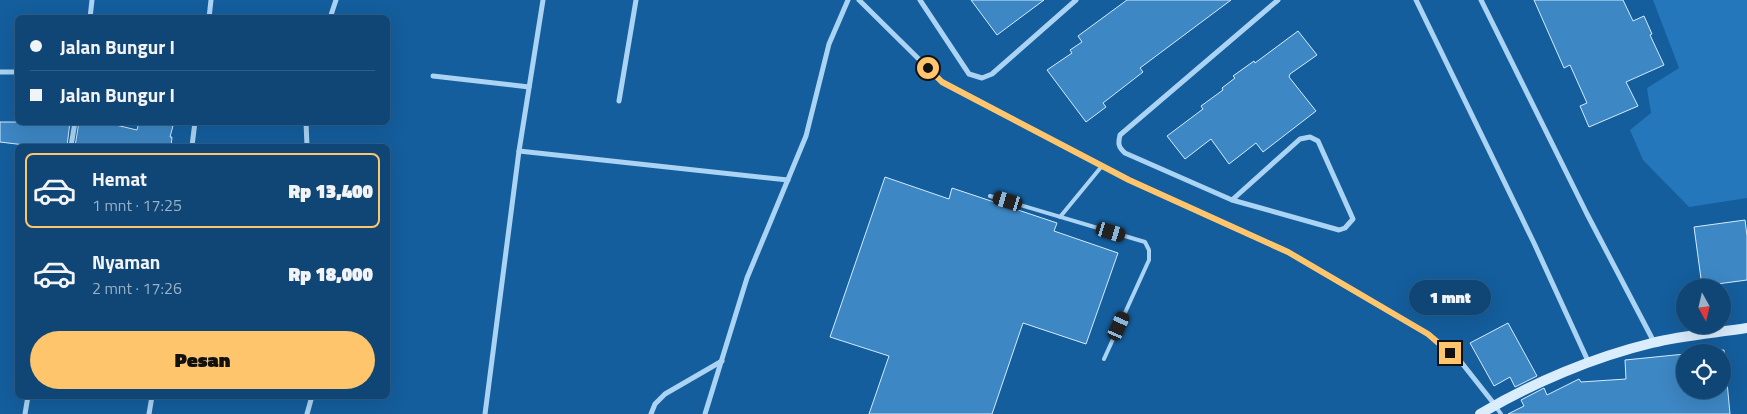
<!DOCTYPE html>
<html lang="id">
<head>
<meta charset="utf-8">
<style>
  :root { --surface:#0f4676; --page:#184d7b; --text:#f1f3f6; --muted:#9bb1c5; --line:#2f5e88; --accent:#ffc56d }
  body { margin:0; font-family:"Titillium Web",sans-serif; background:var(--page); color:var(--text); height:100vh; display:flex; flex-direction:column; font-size:19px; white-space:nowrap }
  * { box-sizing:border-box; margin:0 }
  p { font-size:16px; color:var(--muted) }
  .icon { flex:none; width:28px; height:28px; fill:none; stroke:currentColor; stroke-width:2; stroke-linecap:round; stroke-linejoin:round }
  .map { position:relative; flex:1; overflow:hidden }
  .sheet { position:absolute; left:15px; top:144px; width:375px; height:255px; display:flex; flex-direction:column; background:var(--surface); border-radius:8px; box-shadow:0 5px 20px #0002,0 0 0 1px var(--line) }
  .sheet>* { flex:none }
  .top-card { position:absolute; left:15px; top:15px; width:375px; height:110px; border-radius:8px; box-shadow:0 5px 20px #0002,0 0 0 1px var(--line); display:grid; align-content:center; height:110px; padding:0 15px; background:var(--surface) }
  .needle { width:32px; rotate:172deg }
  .tools { position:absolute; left:1676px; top:279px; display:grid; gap:10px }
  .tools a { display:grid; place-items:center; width:55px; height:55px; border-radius:50%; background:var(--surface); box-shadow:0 5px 20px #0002,0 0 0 1px var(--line); font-size:25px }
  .end { position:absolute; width:22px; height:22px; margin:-11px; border:6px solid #ffc56d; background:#111; box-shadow:0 0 0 2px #111 }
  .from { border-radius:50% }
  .bubble { position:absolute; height:35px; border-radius:18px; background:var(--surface); box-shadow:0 5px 20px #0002,0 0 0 1px var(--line); font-size:16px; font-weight:800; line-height:35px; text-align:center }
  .car { position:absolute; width:15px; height:30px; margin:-15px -8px; border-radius:6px; box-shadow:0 0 4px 1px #0007; background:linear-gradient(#222 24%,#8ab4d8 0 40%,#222 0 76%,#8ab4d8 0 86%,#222 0) }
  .top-card b { display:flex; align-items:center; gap:18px; height:48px; font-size:19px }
  .top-card b+b { border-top:1px solid var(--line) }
  .top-card i { width:12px; height:12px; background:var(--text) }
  ul { padding:9px 0 0; list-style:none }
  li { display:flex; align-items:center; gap:15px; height:75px; margin:0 10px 8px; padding:0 5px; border:2px solid transparent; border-radius:8px }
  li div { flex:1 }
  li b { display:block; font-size:19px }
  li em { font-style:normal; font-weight:800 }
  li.on { border-color:var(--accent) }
  li>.icon { width:45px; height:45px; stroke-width:1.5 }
  .primary-button { display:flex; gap:10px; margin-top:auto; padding:10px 15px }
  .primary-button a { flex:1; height:58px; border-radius:30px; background:var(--accent); color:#111; font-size:20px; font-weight:800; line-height:58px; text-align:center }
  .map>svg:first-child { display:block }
</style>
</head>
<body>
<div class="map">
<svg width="1747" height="414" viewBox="0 0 1747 414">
  <rect width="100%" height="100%" fill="#145e9d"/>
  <path fill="#2377ba" d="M 1653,0 L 1747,0 L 1747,198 L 1689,207 L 1643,160 L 1630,130 L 1651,113 L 1647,88 L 1679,68 Z"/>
  <g fill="#3d87c4" stroke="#d3ebfd">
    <path d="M 971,0 L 1044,0 L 997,35 Z"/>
    <path d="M 1127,0 L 1231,0 L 1140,68 L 1143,72 L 1103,103 L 1106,107 L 1086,122 L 1047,70 L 1072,53 L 1070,50 L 1082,42 L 1078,36 Z"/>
    <path d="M 1534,0 L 1623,0 L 1633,21 L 1644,16 L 1652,34 L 1650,35 L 1664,65 L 1626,82 L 1638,106 L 1589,127 L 1580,106 L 1587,103 L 1570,65 L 1564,68 Z"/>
    <path d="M 1298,31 L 1317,55 L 1290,74 L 1289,77 L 1316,111 L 1263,152 L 1256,143 L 1229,164 L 1211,139 L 1185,159 L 1167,136 L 1203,109 L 1201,106 L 1223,90 L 1222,88 L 1235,78 L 1233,76 L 1254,61 L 1255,63 Z"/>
    <path d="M 0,122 L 70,122 L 67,146 L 33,146 L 0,142 Z"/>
    <path d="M 79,122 L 103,122 L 137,130 L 139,122 L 174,122 L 170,137 L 172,137 L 171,146 L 75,146 Z"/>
    <path d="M 885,177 L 949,199 L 952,188 L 1057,223 L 1054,231 L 1118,253 L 1086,344 L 1023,323 L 992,414 L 869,414 L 889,356 L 830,337 Z"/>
    <path d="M 1745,220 L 1747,236 L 1747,280 L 1702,286 L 1694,227 Z"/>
    <path d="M 1508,323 L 1537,376 L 1515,387 L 1510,377 L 1494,386 L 1470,343 Z"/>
    <path d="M 1724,350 L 1730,414 L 1508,414 L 1524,406 L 1521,400 L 1544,388 L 1547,395 L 1579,379 L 1581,382 L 1626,379 L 1625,360 L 1685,354 L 1685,390 L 1722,390 L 1722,352 L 1701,352 Z"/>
  </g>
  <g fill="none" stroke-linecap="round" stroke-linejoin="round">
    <g stroke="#abd3f3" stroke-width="4">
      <path d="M 990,196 L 1145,242 L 1149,250 L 1149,260 L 1104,359"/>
      <path d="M 1060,217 L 1102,166"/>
      <path d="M 1496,407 L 1501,414"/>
    </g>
    <g stroke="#abd3f3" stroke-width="5">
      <path d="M 859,0 L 942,82 L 1129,180 L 1288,252 L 1428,334 L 1461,362 L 1495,405"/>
      <path d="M 920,0 L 969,74 L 982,78 L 992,74 L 1076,0"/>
      <path d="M 1416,0 L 1534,243 L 1588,361"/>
      <path d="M 1481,0 L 1587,214 L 1654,342"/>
      <path d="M 90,18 L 92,0"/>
      <path d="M 209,18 L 211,0"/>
      <path d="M 330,18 L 336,0"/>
      <path d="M 0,72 L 18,72"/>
      <path d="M 433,76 L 529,87"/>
      <path d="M 619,101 L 636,0"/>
      <path d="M 306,122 L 307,146"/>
      <path d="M 71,146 L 75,122"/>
      <path d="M 192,146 L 195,122"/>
      <path d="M 519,151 L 788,180"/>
      <path d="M 1232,200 L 1300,139 L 1310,137 L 1318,141 L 1353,219 L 1345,228 L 1339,230 L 1232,200 L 1125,153 C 1118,147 1118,143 1120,135 L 1278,0"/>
      <path d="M 25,414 L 28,396"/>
      <path d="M 149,414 L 152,396"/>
      <path d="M 307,414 L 312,396"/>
      <path d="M 485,414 L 519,151 L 543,0"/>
      <path d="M 651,414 L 655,404 L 665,394 L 722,361"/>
      <path d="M 705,414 L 747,278 L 806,136 L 829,44 L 848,0"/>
    </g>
    <path stroke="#daedfd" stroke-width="10" d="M 1480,414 C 1532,383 1594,357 1652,343 C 1683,335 1716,333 1747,328"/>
  </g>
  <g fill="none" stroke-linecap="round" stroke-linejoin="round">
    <path stroke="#ffc56d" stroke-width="6" d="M 928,68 L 942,82 L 1129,180 L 1288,252 L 1428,334 L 1450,353"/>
  </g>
</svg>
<div class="tools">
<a><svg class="needle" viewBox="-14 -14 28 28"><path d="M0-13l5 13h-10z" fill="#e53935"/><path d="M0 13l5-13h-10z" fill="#9bb1c5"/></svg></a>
<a><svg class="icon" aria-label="locate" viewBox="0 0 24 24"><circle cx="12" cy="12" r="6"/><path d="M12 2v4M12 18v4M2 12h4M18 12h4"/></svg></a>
</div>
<i class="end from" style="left:928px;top:68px"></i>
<i class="end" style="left:1450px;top:353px"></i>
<div class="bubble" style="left:1409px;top:280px;width:82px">1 mnt</div>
<i class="car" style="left:1008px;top:201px;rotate:287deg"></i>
<i class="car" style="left:1111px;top:232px;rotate:107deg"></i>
<i class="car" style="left:1119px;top:326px;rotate:24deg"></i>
<div class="top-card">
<b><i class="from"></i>Jalan Bungur I</b>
<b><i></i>Jalan Bungur I</b>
</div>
<section class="sheet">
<ul>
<li class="on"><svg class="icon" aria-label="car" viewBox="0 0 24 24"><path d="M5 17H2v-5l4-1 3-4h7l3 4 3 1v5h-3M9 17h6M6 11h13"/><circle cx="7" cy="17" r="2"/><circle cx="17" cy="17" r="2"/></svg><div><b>Hemat</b><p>1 mnt · 17:25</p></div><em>Rp 13,400</em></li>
<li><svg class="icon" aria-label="car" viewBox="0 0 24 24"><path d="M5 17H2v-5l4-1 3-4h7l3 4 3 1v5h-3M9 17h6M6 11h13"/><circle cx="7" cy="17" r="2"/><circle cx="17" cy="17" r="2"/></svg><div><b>Nyaman</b><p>2 mnt · 17:26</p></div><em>Rp 18,000</em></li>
</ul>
<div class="primary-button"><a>Pesan</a></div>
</section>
</div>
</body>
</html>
